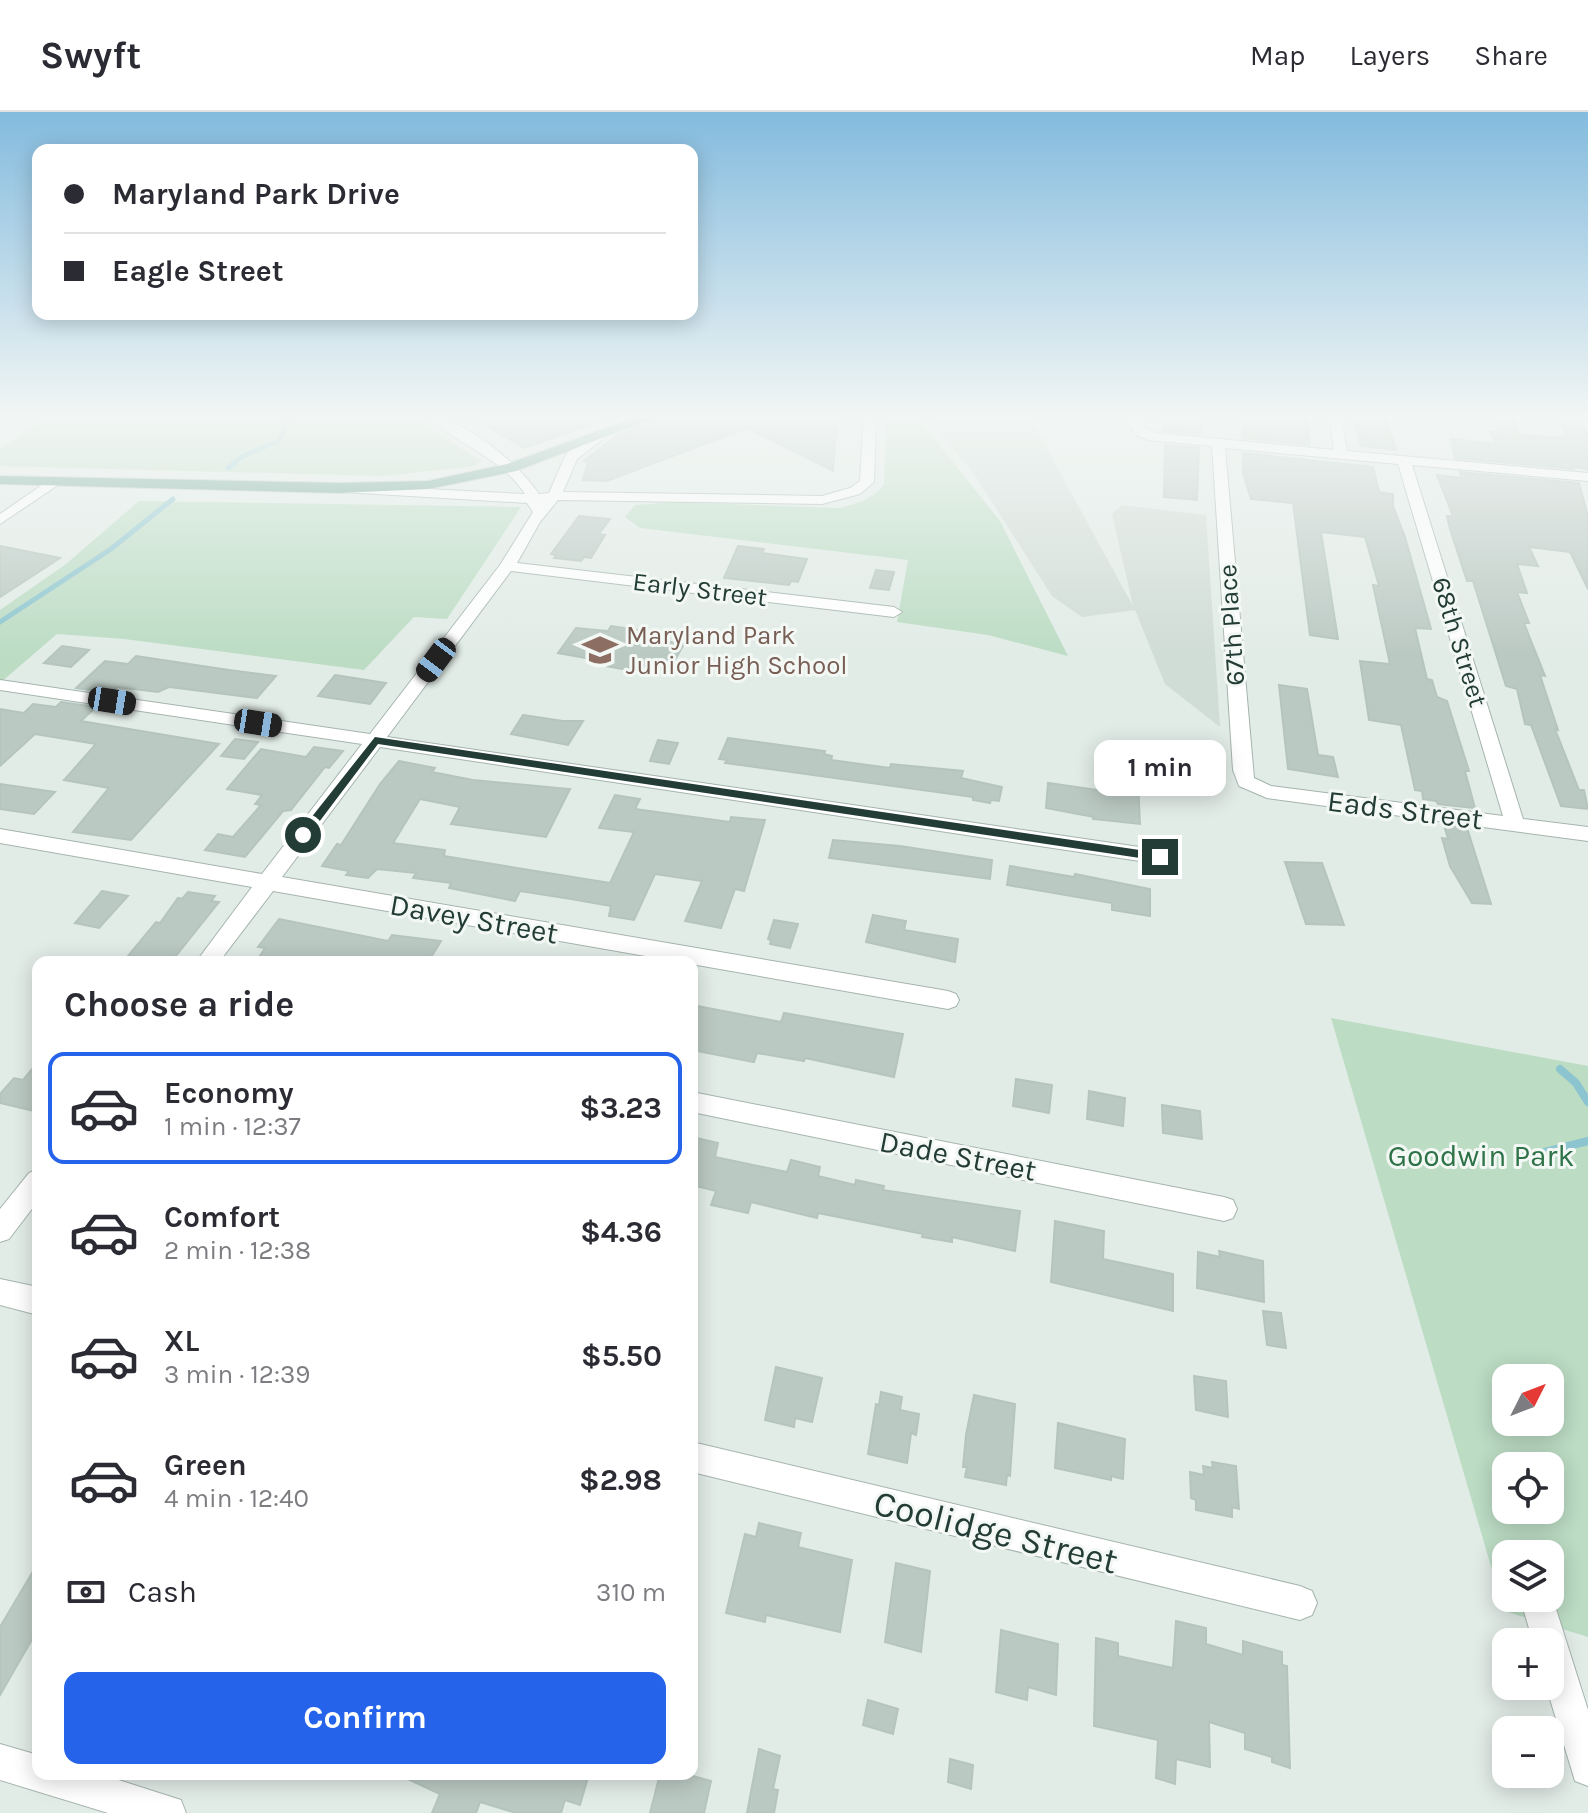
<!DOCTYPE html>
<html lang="en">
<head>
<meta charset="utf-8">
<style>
  :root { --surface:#fff; --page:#f2f2f3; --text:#2b2b33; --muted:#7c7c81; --line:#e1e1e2; --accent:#2563eb }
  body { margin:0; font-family:Karla,sans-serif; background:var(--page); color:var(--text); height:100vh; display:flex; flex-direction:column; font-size:30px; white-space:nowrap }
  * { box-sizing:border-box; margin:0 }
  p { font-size:26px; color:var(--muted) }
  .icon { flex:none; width:44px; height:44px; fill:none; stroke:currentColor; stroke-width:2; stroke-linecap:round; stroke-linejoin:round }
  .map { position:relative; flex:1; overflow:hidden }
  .details { position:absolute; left:32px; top:844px; width:666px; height:824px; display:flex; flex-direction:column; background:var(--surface); border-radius:16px; box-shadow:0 4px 20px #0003 }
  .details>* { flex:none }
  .hud { position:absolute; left:32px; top:32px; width:666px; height:176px; border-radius:16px; box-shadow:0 4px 20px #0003; display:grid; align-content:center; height:176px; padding:0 32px; background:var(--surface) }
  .needle { width:52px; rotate:48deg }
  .fabs { position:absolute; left:1492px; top:1252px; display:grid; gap:16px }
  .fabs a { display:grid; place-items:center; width:72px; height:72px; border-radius:16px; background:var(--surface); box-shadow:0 4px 20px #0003; font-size:40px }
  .end { position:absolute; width:36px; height:36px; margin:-18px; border:10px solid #233c35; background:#fff; box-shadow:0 0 0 4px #fff }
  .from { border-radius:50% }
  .bubble { position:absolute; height:56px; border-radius:16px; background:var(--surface); box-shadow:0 4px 20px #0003; font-size:26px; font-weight:700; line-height:56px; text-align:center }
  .car { position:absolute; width:24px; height:48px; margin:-24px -12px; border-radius:10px; box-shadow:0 0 6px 2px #0007; background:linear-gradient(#222 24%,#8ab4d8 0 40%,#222 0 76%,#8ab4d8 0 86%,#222 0) }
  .hud b { display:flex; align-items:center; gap:28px; height:76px; font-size:30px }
  .hud b+b { border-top:2px solid var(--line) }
  .hud i { width:20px; height:20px; background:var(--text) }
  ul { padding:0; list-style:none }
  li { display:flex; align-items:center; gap:24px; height:112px; margin:0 16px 12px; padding:0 16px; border:4px solid transparent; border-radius:16px }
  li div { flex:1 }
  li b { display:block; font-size:30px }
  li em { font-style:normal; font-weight:700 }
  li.active { border-color:var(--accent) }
  li>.icon { width:72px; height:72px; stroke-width:1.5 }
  h2 { padding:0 32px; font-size:36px; line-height:96px }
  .pay { display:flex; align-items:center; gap:20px; height:88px; padding:0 32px; font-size:30px }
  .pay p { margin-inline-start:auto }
  .cta { display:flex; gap:16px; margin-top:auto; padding:16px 32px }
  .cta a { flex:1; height:92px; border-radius:16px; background:var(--accent); color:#fff; font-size:32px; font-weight:700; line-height:92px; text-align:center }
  header { display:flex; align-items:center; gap:48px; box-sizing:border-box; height:112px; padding:0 40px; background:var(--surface); border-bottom:2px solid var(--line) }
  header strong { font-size:38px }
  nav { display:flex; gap:44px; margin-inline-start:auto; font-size:28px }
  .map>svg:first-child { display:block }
</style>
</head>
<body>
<header>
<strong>Swyft</strong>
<nav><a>Map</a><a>Layers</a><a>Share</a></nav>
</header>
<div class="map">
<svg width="1588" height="1701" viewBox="0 0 1588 1701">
  <rect width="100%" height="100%" fill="#e2ece7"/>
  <path fill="#d0dcd6" d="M 925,304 L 1029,304 L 1133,494 L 1112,402 L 1122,393 L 1206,403 L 1220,615 L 1165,572 L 1135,498 L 1082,505 L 1052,484 L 972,359 Z"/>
  <g fill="#bcdcc4" fill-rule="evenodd">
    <path d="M 49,304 L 411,304 L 481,349 L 475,354 L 384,364 L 0,354 L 0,337 Z"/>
    <path d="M 895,304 L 916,304 L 1000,409 L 1068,544 L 988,523 L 897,510 L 908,448 L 640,416 L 625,405 L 635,393 L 675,390 L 839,396 C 856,392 874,387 884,372 L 887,308 Z"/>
    <path d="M 139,389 L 521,395 L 447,507 L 414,505 L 364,558 L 124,527 L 57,522 L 0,571 L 0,498 L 66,452 Z"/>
    <path d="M 1331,906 L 1588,954 L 1588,1525 L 1504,1499 ZM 1506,1266 L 1550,1266 L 1550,1310 L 1506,1310 ZM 1506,1354 L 1550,1354 L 1550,1398 L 1506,1398 ZM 1506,1442 L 1550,1442 L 1550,1486 L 1506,1486 Z"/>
  </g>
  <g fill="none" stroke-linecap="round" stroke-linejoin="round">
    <g stroke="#8cc5cf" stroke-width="5">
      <path d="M 228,356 L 243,344 L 279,329 L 290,304"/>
      <path d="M 0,510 L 111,437 L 173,387"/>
    </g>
    <g stroke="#8cc5cf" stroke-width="8">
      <path d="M 1560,957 L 1576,971 L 1588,990"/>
      <path d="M 1525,1045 L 1588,1029"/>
    </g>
  </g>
  <g fill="#bbc9c3" stroke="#b5c5be" stroke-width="2">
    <path d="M 470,304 L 606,304 L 607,307 L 524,336 Z"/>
    <path d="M 662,304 L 837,304 L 833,359 L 747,316 L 607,369 L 583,368 L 588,350 L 584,349 L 616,324 Z"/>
    <path d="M 1164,304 L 1202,304 L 1200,322 L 1164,319 Z"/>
    <path d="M 1243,304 L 1306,304 L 1310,333 L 1243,326 Z"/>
    <path d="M 1353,304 L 1386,304 L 1396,338 L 1361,334 Z"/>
    <path d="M 1493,304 L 1512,304 L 1520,323 L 1567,326 L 1557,304 L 1578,304 L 1588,324 L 1588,358 L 1574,354 L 1574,357 L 1455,346 L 1451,327 L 1497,332 L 1490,320 L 1499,320 Z"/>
    <path d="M 1165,333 L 1199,336 L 1197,388 L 1164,385 Z"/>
    <path d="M 1243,341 L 1373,355 L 1379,380 L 1393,382 L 1393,394 L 1405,425 L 1431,517 L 1415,516 L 1427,567 L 1432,568 L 1437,585 L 1447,589 L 1469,659 L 1465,659 L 1475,696 L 1438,692 L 1436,689 L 1423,687 L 1422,679 L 1415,678 L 1401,613 L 1369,608 L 1360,549 L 1390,552 L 1373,473 L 1379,474 L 1365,425 L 1321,420 L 1338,527 L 1310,523 L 1293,391 L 1251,387 L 1243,361 Z"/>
    <path d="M 1460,360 L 1579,371 L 1588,404 L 1588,477 L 1570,440 L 1529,435 L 1538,454 L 1517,452 L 1527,481 L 1517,480 L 1529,511 L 1524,511 L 1545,564 L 1540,563 L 1558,618 L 1555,617 L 1579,678 L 1584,678 L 1588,697 L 1561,694 L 1531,613 L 1525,612 L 1517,577 L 1506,574 L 1473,469 L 1467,469 L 1450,417 L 1447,404 L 1453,404 L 1437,363 L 1462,366 Z"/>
    <path d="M 579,404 L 610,407 L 599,422 L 605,423 L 591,446 L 584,445 L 581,449 L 554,446 L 556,443 L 551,442 Z"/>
    <path d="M 0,434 L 60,446 L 0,485 Z"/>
    <path d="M 738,434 L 764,437 L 762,441 L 807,447 L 798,470 L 791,469 L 789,473 L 724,466 Z"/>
    <path d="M 876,458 L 894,460 L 889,478 L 870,476 Z"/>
    <path d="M 611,514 L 650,520 L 648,523 L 666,526 L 664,529 L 684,532 L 672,553 L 653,550 L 650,555 L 632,552 L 628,558 L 588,551 L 591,547 L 558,541 L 576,516 L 608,519 Z"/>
    <path d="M 62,534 L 89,538 L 71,555 L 44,551 Z"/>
    <path d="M 136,544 L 229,558 L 276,564 L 257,586 L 169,575 L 158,580 L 117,575 L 111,581 L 76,576 L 105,549 L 128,552 Z"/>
    <path d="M 335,563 L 386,571 L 370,592 L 318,584 Z"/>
    <path d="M 1279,573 L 1307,577 L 1318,643 L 1333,645 L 1338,665 L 1288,657 Z"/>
    <path d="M 61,590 L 96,595 L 81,609 L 219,632 L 131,728 L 73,720 L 109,676 L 64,668 L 96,632 L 35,622 L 0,654 L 0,597 L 24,601 L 33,592 L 56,595 Z"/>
    <path d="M 523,603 L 563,609 L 583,609 L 568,633 L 511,622 Z"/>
    <path d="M 728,626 L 825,639 L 824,642 L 832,644 L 831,648 L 890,656 L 891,652 L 963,659 L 961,666 L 1002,675 L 999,689 L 991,688 L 990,691 L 973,688 L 973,685 L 725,651 L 727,648 L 719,647 Z"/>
    <path d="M 235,627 L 258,630 L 244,647 L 221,644 Z"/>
    <path d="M 658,628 L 678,631 L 669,652 L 650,649 Z"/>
    <path d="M 314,635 L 343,639 L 329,656 L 325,655 L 291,698 L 283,699 L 245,745 L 205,738 L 218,722 L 233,725 L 261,693 L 255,692 L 262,683 L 227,677 L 261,637 L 306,645 Z"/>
    <path d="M 399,649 L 435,656 L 432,660 L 473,668 L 570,677 L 546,725 L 451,712 L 460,695 L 420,687 L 393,731 L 445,738 L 444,744 L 610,771 L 634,720 L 599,716 L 615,683 L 640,687 L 635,697 L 730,710 L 731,705 L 765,708 L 744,779 L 735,777 L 721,816 L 685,809 L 702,769 L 655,762 L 634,808 L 609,804 L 611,794 L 571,787 L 520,779 L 515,789 L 449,776 L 451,771 L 413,766 L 416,761 L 377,757 L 368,766 L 346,763 L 349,759 L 322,754 L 337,732 L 341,733 L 380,672 Z"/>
    <path d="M 1118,666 L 1138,669 L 1140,712 L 1093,707 L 1094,705 L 1046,696 L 1048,671 L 1118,681 Z"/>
    <path d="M 0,672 L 55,680 L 34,702 L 0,697 Z"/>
    <path d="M 1444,713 L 1467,716 L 1491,792 L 1472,791 L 1450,754 L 1442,726 L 1448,727 Z"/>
    <path d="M 833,728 L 900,734 L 992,748 L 990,767 L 829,746 Z"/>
    <path d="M 1285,750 L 1322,751 L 1344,813 L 1306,812 Z"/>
    <path d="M 1010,754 L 1074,765 L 1075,762 L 1150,777 L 1150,804 L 1112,798 L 1112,791 L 1007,773 Z"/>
    <path d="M 102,779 L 128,784 L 99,816 L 75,811 Z"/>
    <path d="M 188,780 L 215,784 L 211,789 L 219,790 L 171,850 L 123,850 L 156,810 L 160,811 L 178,786 L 182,787 Z"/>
    <path d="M 873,803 L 906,809 L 904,818 L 958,827 L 955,850 L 866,830 Z"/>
    <path d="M 279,807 L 388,829 L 392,823 L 441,829 L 428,850 L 256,850 L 265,836 L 258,835 Z"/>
    <path d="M 774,808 L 798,812 L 790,836 L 770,832 L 771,828 L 768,827 Z"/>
    <path d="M 692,893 L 781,910 L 784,901 L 903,922 L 894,965 L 805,946 L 804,949 L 757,941 L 754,950 L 692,938 Z"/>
    <path d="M 38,950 L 38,1000 L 0,991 L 0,982 L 14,966 L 23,968 Z"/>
    <path d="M 1016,967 L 1052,973 L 1049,1001 L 1013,994 Z"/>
    <path d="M 1089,979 L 1125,986 L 1123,1014 L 1087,1007 Z"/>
    <path d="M 1162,993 L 1200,999 L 1202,1027 L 1163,1021 Z"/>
    <path d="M 692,1025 L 718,1031 L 715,1045 L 787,1060 L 791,1048 L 820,1055 L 818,1064 L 855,1073 L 856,1068 L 884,1074 L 883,1078 L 1020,1099 L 1015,1139 L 952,1125 L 952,1130 L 922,1125 L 923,1122 L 818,1101 L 817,1106 L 751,1090 L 748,1101 L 711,1093 L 716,1079 L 692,1073 Z"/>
    <path d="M 1055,1109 L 1104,1119 L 1103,1147 L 1173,1162 L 1173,1199 L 1051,1170 Z"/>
    <path d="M 1219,1139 L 1263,1149 L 1264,1190 L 1197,1176 L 1198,1140 L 1220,1145 Z"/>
    <path d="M 1263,1199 L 1281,1201 L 1286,1236 L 1267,1233 Z"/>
    <path d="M 776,1255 L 822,1266 L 812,1310 L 795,1306 L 794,1315 L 765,1308 Z"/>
    <path d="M 1194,1264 L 1226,1269 L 1228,1305 L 1196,1298 Z"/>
    <path d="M 881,1280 L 902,1285 L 900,1298 L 919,1302 L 916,1323 L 911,1321 L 907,1351 L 868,1342 L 876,1292 L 879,1293 Z"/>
    <path d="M 974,1283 L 1015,1292 L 1010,1364 L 1007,1363 L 1006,1373 L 965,1365 L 967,1355 L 963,1355 L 966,1323 Z"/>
    <path d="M 1058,1311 L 1125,1327 L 1123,1367 L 1111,1364 L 1111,1368 L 1055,1356 Z"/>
    <path d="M 1212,1350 L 1236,1354 L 1239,1397 L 1232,1395 L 1232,1405 L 1196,1398 L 1196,1388 L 1191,1386 L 1190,1360 L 1204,1363 L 1203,1354 L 1213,1356 Z"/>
    <path d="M 759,1411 L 801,1421 L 798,1435 L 852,1448 L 840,1520 L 766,1503 L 765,1510 L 726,1501 L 745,1422 L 756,1425 Z"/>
    <path d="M 38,1451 L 38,1517 L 0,1583 L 0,1515 Z"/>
    <path d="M 896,1451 L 930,1459 L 921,1540 L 885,1530 Z"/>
    <path d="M 1176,1509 L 1206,1516 L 1206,1532 L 1243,1543 L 1243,1529 L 1282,1540 L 1282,1553 L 1287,1554 L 1290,1656 L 1272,1650 L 1272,1645 L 1245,1637 L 1245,1621 L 1209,1610 L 1210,1655 L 1176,1647 L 1175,1672 L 1156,1666 L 1158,1628 L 1094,1614 L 1096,1526 L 1118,1531 L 1118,1544 L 1173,1556 Z"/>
    <path d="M 1001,1518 L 1058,1532 L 1056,1583 L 1028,1575 L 1027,1588 L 996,1580 Z"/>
    <path d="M 868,1588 L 898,1597 L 893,1622 L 863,1613 Z"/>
    <path d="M 759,1637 L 780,1644 L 773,1677 L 778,1678 L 774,1701 L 747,1701 Z"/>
    <path d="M 950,1647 L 973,1653 L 971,1677 L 948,1670 Z"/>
    <path d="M 397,1662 L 589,1662 L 580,1693 L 565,1688 L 561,1701 L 516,1701 L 480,1690 L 476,1701 L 432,1701 L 440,1682 Z"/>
    <path d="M 660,1662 L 686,1662 L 711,1669 L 704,1701 L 650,1701 Z"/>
  </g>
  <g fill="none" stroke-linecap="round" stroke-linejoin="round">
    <g stroke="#a5b4ae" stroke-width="2">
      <g id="minor">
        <path d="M 426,304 C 462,304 519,352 539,382 L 549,381 L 566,342 L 604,318 L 610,322 L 577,347 L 563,380 L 822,384 L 850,376 L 860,369 L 864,304 L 876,304 L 874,370 L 860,382 L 822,392 L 558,388 L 540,410 L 517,451 L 894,495 L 902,500 L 894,505 L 511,459 L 387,625 L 1160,738 L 1167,740 L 1170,745 L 1167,750 L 1160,752 L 380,635 L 282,765 L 948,879 L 956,882 L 959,888 L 956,894 L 948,897 L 273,779 L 219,850 L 196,850 L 252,775 L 0,731 L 0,717 L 262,762 L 362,632 L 0,578 L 0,568 L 370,622 L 500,453 L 533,400 L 527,391 L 343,380 L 343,374 L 348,373 L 525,382 C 501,345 458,333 426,304 Z"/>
        <path d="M 1126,304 L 1139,304 L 1145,317 L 1156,321 L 1334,338 L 1329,304 L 1341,304 L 1347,339 L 1588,361 L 1588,369 L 1412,353 L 1523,707 L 1588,715 L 1588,729 L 1267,686 L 1239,674 L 1233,658 L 1212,334 L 1148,328 L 1135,322 ZM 1225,336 L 1398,352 L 1503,704 L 1271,674 L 1254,666 Z"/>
        <path d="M 52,366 L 64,369 L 0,412 L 0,402 Z"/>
        <path d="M 692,980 L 1224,1085 L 1233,1088 L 1237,1097 L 1233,1106 L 1224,1109 L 692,1000 Z"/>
        <path d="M 38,1057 L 38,1089 L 9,1127 L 0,1130 L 0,1097 L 29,1061 Z"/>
        <path d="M 0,1167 L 38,1175 L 38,1203 L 0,1193 Z"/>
        <path d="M 692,1330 L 1300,1474 L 1312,1479 L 1317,1491 L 1312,1503 L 1300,1508 L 692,1360 Z"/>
        <path d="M 1550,1478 L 1588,1598 L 1588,1674 L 1575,1669 L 1546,1574 L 1550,1574 L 1550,1530 L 1533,1530 L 1520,1486 L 1550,1486 Z"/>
        <path d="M 0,1632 L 38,1643 L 38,1662 L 100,1662 L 181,1688 L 186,1701 L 108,1701 L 0,1668 Z"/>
      </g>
    </g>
    <g stroke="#c1c8c6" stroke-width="2">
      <path id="primary" d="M 639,304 L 659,304 L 516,359 L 428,377 L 339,381 L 0,372 L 0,364 L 339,371 L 428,369 L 507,352 Z"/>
    </g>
    <use href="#minor" fill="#fff" fill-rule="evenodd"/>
    <use href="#primary" fill="#68a091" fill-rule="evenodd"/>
  </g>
  <linearGradient id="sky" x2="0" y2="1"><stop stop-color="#83bbde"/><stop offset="0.56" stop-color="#f2f6f4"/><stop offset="1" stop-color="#f2f6f4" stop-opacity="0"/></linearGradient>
  <rect width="1588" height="543" fill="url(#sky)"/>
  <path fill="#233c35" d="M 375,625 L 1160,741 L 1166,745 L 1160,749 L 378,632 L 307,726 L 299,726 L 299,721 Z"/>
  <defs>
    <g id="school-bare" transform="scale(2.76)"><path d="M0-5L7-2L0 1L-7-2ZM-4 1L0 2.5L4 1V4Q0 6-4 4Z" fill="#8d6e63" stroke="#f3f8f5" stroke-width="2.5" paint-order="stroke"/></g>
  </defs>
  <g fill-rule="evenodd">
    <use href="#school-bare" x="600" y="538"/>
  </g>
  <g text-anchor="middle" stroke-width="6" stroke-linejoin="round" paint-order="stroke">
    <g font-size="26" fill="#233c35" stroke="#f3f8f5">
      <text transform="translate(700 477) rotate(7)" y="9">Early Street</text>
      <text transform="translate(1231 513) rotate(-94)" y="9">67th Place</text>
      <text transform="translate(1460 530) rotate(73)" y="9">68th Street</text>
    </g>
    <g font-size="26" fill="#785e54" stroke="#f3f8f5" text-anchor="start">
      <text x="626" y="532">Maryland Park<tspan x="626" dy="30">Junior High School</tspan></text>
    </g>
    <g font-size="30" fill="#233c35" stroke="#f3f8f5">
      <text transform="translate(1405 698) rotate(7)" y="10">Eads Street</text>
      <text transform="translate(474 807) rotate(10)" y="10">Davey Street</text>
      <text transform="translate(958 1044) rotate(11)" y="10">Dade Street</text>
    </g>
    <g font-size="30" fill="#2e7248" stroke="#f3f8f5">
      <text x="1481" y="1054">Goodwin Park</text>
    </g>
    <g font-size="36" fill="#233c35" stroke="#f3f8f5">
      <text transform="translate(996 1419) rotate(14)" y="13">Coolidge Street</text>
    </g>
  </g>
</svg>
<div class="fabs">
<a><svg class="needle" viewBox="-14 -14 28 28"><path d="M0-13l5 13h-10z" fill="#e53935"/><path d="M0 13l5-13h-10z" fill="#7c7c81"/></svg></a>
<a><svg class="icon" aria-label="locate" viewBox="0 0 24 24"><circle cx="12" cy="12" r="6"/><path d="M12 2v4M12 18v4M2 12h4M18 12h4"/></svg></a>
<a><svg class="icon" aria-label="layers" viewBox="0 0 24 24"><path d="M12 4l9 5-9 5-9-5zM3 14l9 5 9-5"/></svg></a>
<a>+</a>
<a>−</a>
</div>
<i class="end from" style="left:303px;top:723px"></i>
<i class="end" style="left:1160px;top:745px"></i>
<div class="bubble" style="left:1094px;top:628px;width:132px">1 min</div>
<i class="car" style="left:436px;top:548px;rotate:217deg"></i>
<i class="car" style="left:112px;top:589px;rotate:99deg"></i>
<i class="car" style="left:258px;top:611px;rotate:99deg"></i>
<div class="hud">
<b><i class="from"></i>Maryland Park Drive</b>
<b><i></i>Eagle Street</b>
</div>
<section class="details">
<h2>Choose a ride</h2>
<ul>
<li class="active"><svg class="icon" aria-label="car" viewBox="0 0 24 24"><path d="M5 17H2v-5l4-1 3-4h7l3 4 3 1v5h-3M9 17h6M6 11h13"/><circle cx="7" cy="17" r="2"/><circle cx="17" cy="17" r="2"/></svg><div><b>Economy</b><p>1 min · 12:37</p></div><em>$3.23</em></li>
<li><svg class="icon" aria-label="car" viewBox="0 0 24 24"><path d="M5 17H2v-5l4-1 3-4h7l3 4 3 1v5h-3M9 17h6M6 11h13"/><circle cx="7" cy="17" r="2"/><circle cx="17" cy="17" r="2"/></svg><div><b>Comfort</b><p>2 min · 12:38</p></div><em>$4.36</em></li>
<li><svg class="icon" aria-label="car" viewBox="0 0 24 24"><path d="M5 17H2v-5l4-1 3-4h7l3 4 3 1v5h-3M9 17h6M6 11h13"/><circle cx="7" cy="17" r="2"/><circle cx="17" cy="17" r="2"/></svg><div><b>XL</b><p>3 min · 12:39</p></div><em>$5.50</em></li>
<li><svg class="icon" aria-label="car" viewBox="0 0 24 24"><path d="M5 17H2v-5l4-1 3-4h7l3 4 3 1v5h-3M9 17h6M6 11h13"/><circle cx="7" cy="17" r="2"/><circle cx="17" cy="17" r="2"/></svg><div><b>Green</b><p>4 min · 12:40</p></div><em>$2.98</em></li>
</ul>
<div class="pay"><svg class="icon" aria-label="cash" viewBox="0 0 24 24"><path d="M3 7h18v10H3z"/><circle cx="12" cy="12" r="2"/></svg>Cash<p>310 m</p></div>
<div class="cta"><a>Confirm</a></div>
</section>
</div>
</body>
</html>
